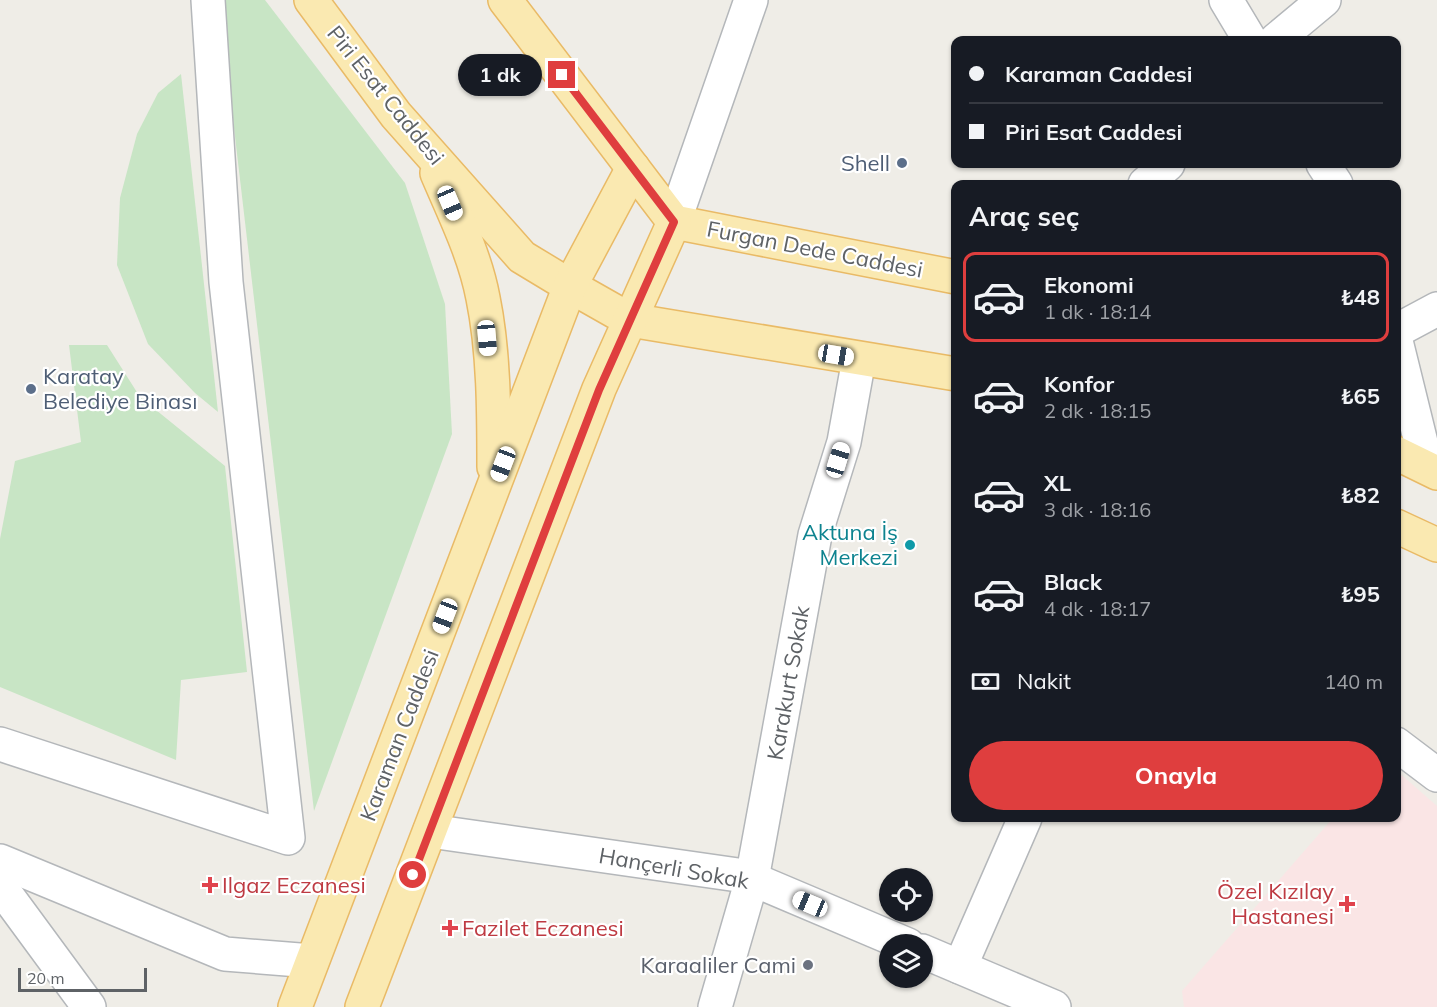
<!DOCTYPE html>
<html lang="tr">
<head>
<meta charset="utf-8">
<style>
  :root { --surface:#171b24; --page:#242831; --text:#f1f3f6; --muted:#9ea1a6; --line:#363941; --accent:#df3e3e }
  body { margin:0; font-family:Mulish,sans-serif; background:var(--page); color:var(--text); height:100vh; display:flex; flex-direction:column; font-size:22px; white-space:nowrap }
  * { box-sizing:border-box; margin:0 }
  p { font-size:20px; color:var(--muted) }
  .icon { flex:none; width:33px; height:33px; fill:none; stroke:currentColor; stroke-width:2; stroke-linecap:round; stroke-linejoin:round }
  .map { position:relative; flex:1; overflow:hidden }
  .panel { position:absolute; left:951px; top:180px; width:450px; height:642px; display:flex; flex-direction:column; background:var(--surface); border-radius:12px; box-shadow:0 2px 4px #0004 }
  .panel>* { flex:none }
  .hud { position:absolute; left:951px; top:36px; width:450px; height:132px; border-radius:12px; box-shadow:0 2px 4px #0004; display:grid; align-content:center; height:132px; padding:0 18px; background:var(--surface) }
  .fabs { position:absolute; left:879px; top:868px; display:grid; gap:12px }
  .fabs a { display:grid; place-items:center; width:54px; height:54px; border-radius:50%; background:var(--surface); box-shadow:0 2px 4px #0004; font-size:30px }
  .scale { position:absolute; left:18px; bottom:15px; width:129px; box-sizing:border-box; padding-left:6px; border:3px solid #5e6266; border-top:0; font-size:16px; line-height:21px; white-space:nowrap; color:#5e6266; -webkit-text-stroke:4px #fff; paint-order:stroke }
  .end { position:absolute; width:27px; height:27px; margin:-14px; border:8px solid #df3e3e; background:#fff; box-shadow:0 0 0 3px #fff }
  .from { border-radius:50% }
  .bubble { position:absolute; height:42px; border-radius:21px; background:var(--surface); box-shadow:0 2px 4px #0004; font-size:20px; font-weight:700; line-height:42px; text-align:center }
  .car { position:absolute; width:18px; height:36px; margin:-18px -9px; border-radius:8px; box-shadow:0 0 4px 2px #0007; background:linear-gradient(#fff 24%,#345 0 40%,#fff 0 76%,#345 0 86%,#fff 0) }
  .hud b { display:flex; align-items:center; gap:21px; height:57px; font-size:22px }
  .hud b+b { border-top:2px solid var(--line) }
  .hud i { width:15px; height:15px; background:var(--text) }
  ul { padding:0; list-style:none }
  li { display:flex; align-items:center; gap:18px; height:90px; margin:0 12px 9px; padding:0 6px; border:3px solid transparent; border-radius:12px }
  li div { flex:1 }
  li b { display:block; font-size:22px }
  li em { font-style:normal; font-weight:700 }
  li.on { border-color:var(--accent) }
  li>.icon { width:54px; height:54px; stroke-width:1.5 }
  h2 { padding:0 18px; font-size:27px; line-height:72px }
  .pay { display:flex; align-items:center; gap:15px; height:66px; padding:0 18px; font-size:22px }
  .pay p { margin-inline-start:auto }
  .primary-button { display:flex; gap:12px; margin-top:auto; padding:12px 18px }
  .primary-button a { flex:1; height:69px; border-radius:36px; background:var(--accent); color:#fff; font-size:24px; font-weight:700; line-height:69px; text-align:center }
  .map>svg:first-child { display:block }
</style>
</head>
<body>
<div class="map">
<svg width="1437" height="1007" viewBox="0 0 1437 1007">
  <rect width="100%" height="100%" fill="#efede7"/>
  <path fill="#fae5e5" d="M 1397,771 L 1437,806 L 1437,1007 L 1184,1007 L 1182,991 L 1333,818 L 1396,818 Z"/>
  <g fill="#c8e5c5">
    <path d="M 219,0 L 265,0 L 405,183 L 445,304 L 452,434 L 314,811 Z"/>
    <path d="M 181,74 L 218,412 L 195,393 L 148,344 L 117,265 L 120,198 L 137,134 L 158,93 Z"/>
    <path d="M 69,345 L 107,345 L 140,397 L 225,466 L 247,672 L 181,680 L 176,760 L 0,687 L 0,539 L 15,461 L 81,442 Z"/>
  </g>
  <g fill="none" stroke-linecap="round" stroke-linejoin="round">
    <g stroke="#b4b7ba" stroke-width="36">
      <g id="minor">
        <path d="M 1226,0 L 1250,40"/>
        <path d="M 1276,40 L 1324,0"/>
        <path d="M 1323,164 L 1336,184"/>
        <path d="M 1145,184 L 1168,164"/>
        <path d="M 674,222 L 751,0"/>
        <path d="M 1396,331 L 1437,309"/>
        <path d="M 1396,341 L 1427,467"/>
        <path d="M 0,744 L 288,838 L 226,282 L 208,0"/>
        <path d="M 1396,744 L 1437,775"/>
        <path d="M 430,831 L 745,876 L 908,945"/>
        <path d="M 0,861 L 225,954 L 312,961"/>
        <path d="M 0,886 L 89,1007"/>
        <path d="M 922,951 L 1054,1007"/>
        <path d="M 960,967 L 1025,818"/>
        <path d="M 715,1007 L 752,879 L 815,535 L 844,442 L 859,359"/>
      </g>
    </g>
    <g stroke="#e9ba66" stroke-width="36">
      <g id="major">
        <path d="M 311,0 L 396,115 L 522,257 L 570,286 L 630,320 L 956,374"/>
        <path d="M 505,0 L 674,222"/>
        <path d="M 437,173 C 454,213 475,255 483,298 C 494,352 494,412 494,467"/>
        <path d="M 674,222 L 956,277"/>
        <path d="M 1396,453 L 1437,473"/>
        <path d="M 1396,526 L 1437,545"/>
        <path d="M 295,1007 L 570,286 L 633,168"/>
        <path d="M 362,1007 L 599,389 L 674,222"/>
      </g>
    </g>
    <use href="#minor" stroke="#fff" stroke-width="33"/>
    <use href="#major" stroke="#fae9b1" stroke-width="33"/>
  </g>
  <g fill="none" stroke-linecap="round" stroke-linejoin="round">
    <path stroke="#df3e3e" stroke-width="8" d="M 413,875 L 599,390 L 674,222 L 562,75"/>
  </g>
  <g fill="#5c6f8a" stroke="#fff" stroke-width="2">
    <circle cx="902" cy="163" r="6"/>
    <circle cx="31" cy="389" r="6"/>
  </g>
  <circle fill="#0f9aa8" stroke="#fff" stroke-width="2" cx="910" cy="545" r="6"/>
  <g fill="#e0444e" stroke="#fff" stroke-width="2">
    <path d="M207 876h6v6h6v6h-6v6h-6v-6h-6v-6h6z"/>
    <path d="M1344 895h6v6h6v6h-6v6h-6v-6h-6v-6h6z"/>
    <path d="M447 919h6v6h6v6h-6v6h-6v-6h-6v-6h6z"/>
  </g>
  <circle fill="#6b7280" stroke="#fff" stroke-width="2" cx="808" cy="965" r="6"/>
  <g text-anchor="middle" stroke-width="4.5" stroke-linejoin="round" paint-order="stroke">
    <g font-size="22" fill="#5e6266" stroke="#fff">
      <text transform="translate(386 95) rotate(51)" y="8">Piri Esat Caddesi</text>
      <text transform="translate(815 249) rotate(11)" y="8">Furgan Dede Caddesi</text>
      <text transform="translate(788 683) rotate(-80)" y="8">Karakurt Sokak</text>
      <text transform="translate(399 735) rotate(-69)" y="8">Karaman Caddesi</text>
      <text transform="translate(674 868) rotate(10)" y="8">Hançerli Sokak</text>
    </g>
    <g font-size="22" fill="#4e5e75" stroke="#fff" text-anchor="end">
      <text x="890" y="171">Shell</text>
      <text x="43" y="384" text-anchor="start">Karatay<tspan x="43" dy="25">Belediye Binası</tspan></text>
    </g>
    <g font-size="22" fill="#0d838f" stroke="#fff" text-anchor="end">
      <text x="898" y="540">Aktuna İş<tspan x="898" dy="25">Merkezi</tspan></text>
    </g>
    <g font-size="22" fill="#be3a42" stroke="#fff" text-anchor="start">
      <text x="222" y="893">Ilgaz Eczanesi</text>
      <text x="1334" y="899" text-anchor="end">Özel Kızılay<tspan x="1334" dy="25">Hastanesi</tspan></text>
      <text x="462" y="936">Fazilet Eczanesi</text>
    </g>
    <g font-size="22" fill="#5b616d" stroke="#fff" text-anchor="end">
      <text x="796" y="973">Karaaliler Cami</text>
    </g>
  </g>
</svg>
<div class="fabs">
<a><svg class="icon" aria-label="locate" viewBox="0 0 24 24"><circle cx="12" cy="12" r="6"/><path d="M12 2v4M12 18v4M2 12h4M18 12h4"/></svg></a>
<a><svg class="icon" aria-label="layers" viewBox="0 0 24 24"><path d="M12 4l9 5-9 5-9-5zM3 14l9 5 9-5"/></svg></a>
</div>
<div class="scale">20 m</div>
<i class="end from" style="left:413px;top:875px"></i>
<i class="end" style="left:562px;top:75px"></i>
<div class="bubble" style="left:458px;top:54px;width:84px">1 dk</div>
<i class="car" style="left:450px;top:203px;rotate:157deg"></i>
<i class="car" style="left:487px;top:338px;rotate:175deg"></i>
<i class="car" style="left:836px;top:355px;rotate:100deg"></i>
<i class="car" style="left:838px;top:460px;rotate:17deg"></i>
<i class="car" style="left:503px;top:464px;rotate:201deg"></i>
<i class="car" style="left:445px;top:616px;rotate:201deg"></i>
<i class="car" style="left:810px;top:904px;rotate:293deg"></i>
<div class="hud">
<b><i class="from"></i>Karaman Caddesi</b>
<b><i></i>Piri Esat Caddesi</b>
</div>
<section class="panel">
<h2>Araç seç</h2>
<ul>
<li class="on"><svg class="icon" aria-label="car" viewBox="0 0 24 24"><path d="M5 17H2v-5l4-1 3-4h7l3 4 3 1v5h-3M9 17h6M6 11h13"/><circle cx="7" cy="17" r="2"/><circle cx="17" cy="17" r="2"/></svg><div><b>Ekonomi</b><p>1 dk · 18:14</p></div><em>₺48</em></li>
<li><svg class="icon" aria-label="car" viewBox="0 0 24 24"><path d="M5 17H2v-5l4-1 3-4h7l3 4 3 1v5h-3M9 17h6M6 11h13"/><circle cx="7" cy="17" r="2"/><circle cx="17" cy="17" r="2"/></svg><div><b>Konfor</b><p>2 dk · 18:15</p></div><em>₺65</em></li>
<li><svg class="icon" aria-label="car" viewBox="0 0 24 24"><path d="M5 17H2v-5l4-1 3-4h7l3 4 3 1v5h-3M9 17h6M6 11h13"/><circle cx="7" cy="17" r="2"/><circle cx="17" cy="17" r="2"/></svg><div><b>XL</b><p>3 dk · 18:16</p></div><em>₺82</em></li>
<li><svg class="icon" aria-label="car" viewBox="0 0 24 24"><path d="M5 17H2v-5l4-1 3-4h7l3 4 3 1v5h-3M9 17h6M6 11h13"/><circle cx="7" cy="17" r="2"/><circle cx="17" cy="17" r="2"/></svg><div><b>Black</b><p>4 dk · 18:17</p></div><em>₺95</em></li>
</ul>
<div class="pay"><svg class="icon" aria-label="cash" viewBox="0 0 24 24"><path d="M3 7h18v10H3z"/><circle cx="12" cy="12" r="2"/></svg>Nakit<p>140 m</p></div>
<div class="primary-button"><a>Onayla</a></div>
</section>
</div>
</body>
</html>
